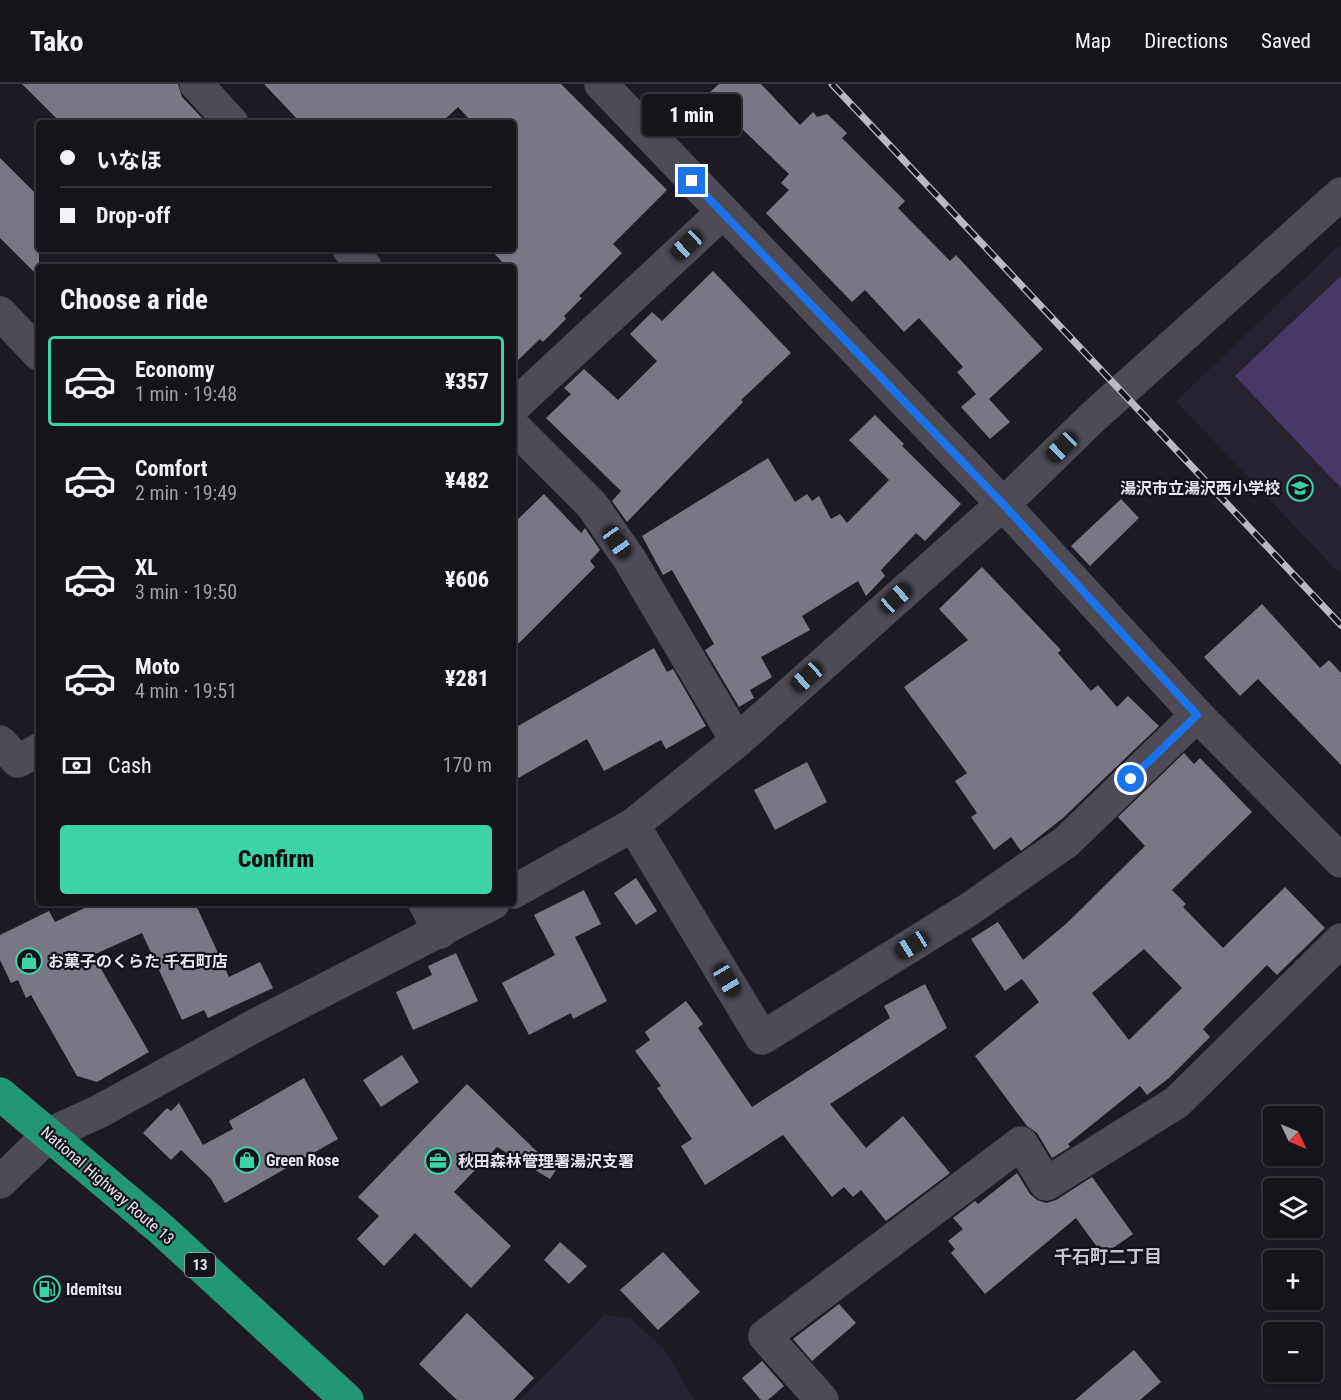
<!DOCTYPE html>
<html lang="en">
<head>
<meta charset="utf-8">
<style>
  :root { --surface:#16141b; --page:#232128; --text:#f1f3f6; --muted:#9e9ea3; --line:#35333a; --accent:#3cd4a4 }
  body { margin:0; font-family:"Roboto Condensed","Noto Sans JP",sans-serif; background:var(--page); color:var(--text); height:100vh; display:flex; flex-direction:column; font-size:22px; white-space:nowrap }
  * { box-sizing:border-box; margin:0 }
  p { font-size:20px; color:var(--muted) }
  .icon { flex:none; width:33px; height:33px; fill:none; stroke:currentColor; stroke-width:2; stroke-linecap:round; stroke-linejoin:round }
  .map { position:relative; flex:1; overflow:hidden }
  .side { position:absolute; left:36px; top:180px; width:480px; height:642px; display:flex; flex-direction:column; background:var(--surface); border-radius:6px; box-shadow:0 2px 4px #0004,0 0 0 2px var(--line) }
  .side>* { flex:none }
  .top-card { position:absolute; left:36px; top:36px; width:480px; height:132px; border-radius:6px; box-shadow:0 2px 4px #0004,0 0 0 2px var(--line); display:grid; align-content:center; height:132px; padding:0 24px; background:var(--surface) }
  .needle { width:39px; rotate:134deg }
  .controls { position:absolute; left:1263px; top:1022px; display:grid; gap:12px }
  .controls a { display:grid; place-items:center; width:60px; height:60px; border-radius:6px; background:var(--surface); box-shadow:0 2px 4px #0004,0 0 0 2px var(--line); font-size:30px }
  .end { position:absolute; width:27px; height:27px; margin:-14px; border:8px solid #1a73e8; background:#fff; box-shadow:0 0 0 3px #fff }
  .from { border-radius:50% }
  .bubble { position:absolute; height:42px; border-radius:6px; background:var(--surface); box-shadow:0 2px 4px #0004,0 0 0 2px var(--line); font-size:20px; font-weight:800; line-height:42px; text-align:center }
  .car { position:absolute; width:18px; height:36px; margin:-18px -9px; border-radius:8px; box-shadow:0 0 4px 2px #0007; background:linear-gradient(#222 24%,#8ab4d8 0 40%,#222 0 76%,#8ab4d8 0 86%,#222 0) }
  .top-card b { display:flex; align-items:center; gap:21px; height:57px; font-size:22px }
  .top-card b+b { border-top:2px solid var(--line) }
  .top-card i { width:15px; height:15px; background:var(--text) }
  ul { padding:0; list-style:none }
  li { display:flex; align-items:center; gap:18px; height:90px; margin:0 12px 9px; padding:0 12px; border:3px solid transparent; border-radius:6px }
  li div { flex:1 }
  li b { display:block; font-size:22px }
  li em { font-style:normal; font-weight:800 }
  li.selected { border-color:var(--accent) }
  li>.icon { width:54px; height:54px; stroke-width:1.5 }
  h2 { padding:0 24px; font-size:27px; line-height:72px }
  .pay { display:flex; align-items:center; gap:15px; height:66px; padding:0 24px; font-size:22px }
  .pay p { margin-inline-start:auto }
  .primary-button { display:flex; gap:12px; margin-top:auto; padding:12px 24px }
  .primary-button a { flex:1; height:69px; border-radius:6px; background:var(--accent); color:#111; font-size:24px; font-weight:800; line-height:69px; text-align:center }
  header { display:flex; align-items:center; gap:36px; box-sizing:border-box; height:84px; padding:0 30px; background:var(--surface); border-bottom:2px solid var(--line) }
  header strong { font-size:28px }
  nav { display:flex; gap:33px; margin-inline-start:auto; font-size:21px }
  .map>svg:first-child { display:block }
</style>
</head>
<body>
<header>
<strong>Tako</strong>
<nav><a>Map</a><a>Directions</a><a>Saved</a></nav>
</header>
<div class="map">
<svg width="1341" height="1316" viewBox="0 0 1341 1316">
  <rect width="100%" height="100%" fill="#1d1a24"/>
  <g fill="#272232">
    <path d="M 1341,160 L 1341,491 L 1176,317 Z"/>
    <path d="M 604,1231 L 630,1234 L 664,1265 L 695,1316 L 520,1316 Z"/>
  </g>
  <path fill="#473866" d="M 1341,192 L 1341,404 L 1235,292 Z"/>
  <g fill="#7a7784" fill-rule="evenodd">
    <path d="M 22,0 L 178,0 L 182,13 L 205,37 L 61,39 Z"/>
    <path d="M 264,0 L 561,0 L 667,106 L 613,160 L 622,169 L 579,212 L 582,214 L 564,232 L 566,235 L 543,258 L 540,255 L 513,281 L 513,183 L 507,183 L 490,165 L 513,165 L 513,39 L 473,39 L 458,23 L 441,39 L 301,39 Z"/>
    <path d="M 719,0 L 761,0 L 800,41 L 813,28 L 817,33 L 827,30 L 847,49 L 842,54 L 905,117 L 898,124 L 950,177 L 956,171 L 1043,265 L 989,315 L 1010,338 L 990,355 L 961,323 L 976,310 L 957,288 L 963,283 L 919,234 L 904,248 L 865,206 L 852,218 L 766,129 L 789,106 L 781,99 L 789,90 L 737,40 L 726,50 L 698,19 Z"/>
    <path d="M 0,74 L 39,113 L 39,193 L 0,154 Z"/>
    <path d="M 713,187 L 791,269 L 741,316 L 743,318 L 627,438 L 612,417 L 621,407 L 546,334 L 571,310 L 564,304 L 584,285 L 618,316 L 657,277 L 630,250 L 652,228 L 662,237 Z"/>
    <path d="M 875,331 L 904,360 L 902,362 L 961,420 L 925,457 L 916,449 L 881,486 L 885,492 L 866,512 L 858,497 L 802,532 L 810,546 L 761,573 L 772,593 L 750,606 L 754,614 L 739,623 L 705,566 L 714,560 L 672,486 L 663,491 L 642,452 L 768,374 L 795,418 L 807,410 L 812,417 L 819,412 L 831,435 L 840,430 L 847,439 L 889,396 L 849,356 Z"/>
    <path d="M 544,410 L 581,449 L 585,444 L 600,466 L 590,477 L 595,483 L 513,565 L 513,440 Z"/>
    <path d="M 1121,415 L 1139,434 L 1090,482 L 1071,462 Z"/>
    <path d="M 982,483 L 1061,566 L 1058,569 L 1091,607 L 1098,601 L 1117,623 L 1128,612 L 1159,642 L 1063,734 L 1021,767 L 1011,753 L 994,766 L 971,733 L 977,729 L 955,697 L 967,689 L 904,603 L 968,556 L 939,525 Z"/>
    <path d="M 1262,520 L 1320,584 L 1329,576 L 1341,589 L 1341,681 L 1258,595 L 1240,612 L 1204,573 Z"/>
    <path d="M 654,564 L 667,588 L 673,585 L 706,642 L 666,665 L 661,656 L 604,687 L 587,655 L 513,697 L 513,645 Z"/>
    <path d="M 1184,669 L 1194,680 L 1200,674 L 1252,728 L 1172,806 L 1186,820 L 1183,823 L 1223,864 L 1285,803 L 1325,844 L 1277,891 L 1267,881 L 1203,945 L 1210,953 L 1169,994 L 1147,1011 L 1140,1002 L 1068,1060 L 1070,1063 L 1052,1074 L 1037,1049 L 1027,1042 L 975,972 L 1039,918 L 1022,895 L 1005,907 L 971,855 L 998,838 L 1023,876 L 1067,839 L 1145,762 L 1118,733 ZM 1144,865 L 1182,904 L 1129,956 L 1092,909 Z"/>
    <path d="M 807,678 L 827,718 L 775,746 L 754,706 Z"/>
    <path d="M 636,794 L 657,827 L 636,841 L 614,809 Z"/>
    <path d="M 584,806 L 601,840 L 575,853 L 607,917 L 573,935 L 571,929 L 529,951 L 502,899 L 555,871 L 534,831 Z"/>
    <path d="M 95,819 L 195,819 L 229,893 L 260,878 L 273,904 L 208,934 L 204,926 L 182,936 L 142,849 L 93,871 L 149,968 L 97,998 L 77,992 L 31,911 L 26,914 L 18,896 L 11,899 L 0,876 L 0,851 L 49,827 L 55,838 Z"/>
    <path d="M 456,869 L 478,917 L 413,946 L 396,908 L 432,891 L 428,882 Z"/>
    <path d="M 925,900 L 947,944 L 830,1020 L 866,1064 L 903,1032 L 950,1089 L 886,1137 L 861,1106 L 853,1113 L 844,1103 L 832,1113 L 783,1051 L 705,1101 L 681,1062 L 692,1055 L 657,1004 L 661,1002 L 635,967 L 650,956 L 645,948 L 686,917 L 703,940 L 698,944 L 752,1023 L 890,934 L 884,922 Z"/>
    <path d="M 402,971 L 419,998 L 381,1023 L 363,996 Z"/>
    <path d="M 304,994 L 338,1055 L 225,1119 L 211,1095 L 181,1066 L 171,1076 L 143,1049 L 167,1024 L 171,1027 L 179,1019 L 203,1061 L 233,1045 L 229,1037 Z"/>
    <path d="M 467,1000 L 556,1086 L 550,1095 L 497,1063 L 454,1108 L 511,1162 L 471,1204 L 415,1149 L 384,1182 L 357,1155 L 379,1132 L 358,1113 Z"/>
    <path d="M 1017,1089 L 1030,1110 L 1037,1116 L 1046,1119 L 1056,1116 L 1092,1093 L 1133,1150 L 1103,1171 L 1076,1134 L 985,1210 L 951,1169 L 955,1165 L 948,1157 L 963,1145 L 953,1134 L 975,1117 L 978,1120 Z"/>
    <path d="M 560,1158 L 587,1182 L 569,1200 L 544,1176 Z"/>
    <path d="M 663,1168 L 700,1208 L 658,1246 L 620,1206 Z"/>
    <path d="M 839,1220 L 856,1239 L 812,1277 L 793,1255 Z"/>
    <path d="M 467,1229 L 534,1294 L 513,1316 L 457,1316 L 419,1280 Z"/>
    <path d="M 1134,1266 L 1161,1298 L 1140,1316 L 1075,1316 Z"/>
    <path d="M 762,1277 L 784,1302 L 768,1316 L 761,1316 L 742,1294 Z"/>
  </g>
  <g fill="none" stroke-linecap="round" stroke-linejoin="round">
    <g stroke="#38363e" stroke-width="34">
      <g id="minor">
        <path d="M 196,0 L 232,39"/>
        <path d="M 601,0 L 1002,419 L 1197,631 L 1341,777"/>
        <path d="M 349,165 L 365,183"/>
        <path d="M 0,229 L 39,270"/>
        <path d="M 513,323 L 722,129"/>
        <path d="M 513,342 L 592,421 L 630,476 L 737,657"/>
        <path d="M 0,658 L 18,677 L 39,666"/>
        <path d="M 633,741 L 762,954 L 968,826 L 1066,758 L 1197,631"/>
        <path d="M 513,808 L 633,741 L 737,657 L 1017,407 L 1093,333 L 1341,110"/>
        <path d="M 425,819 L 440,848"/>
        <path d="M 0,1098 L 50,1050 L 100,1027 L 258,940 L 493,819"/>
        <path d="M 822,1316 L 765,1252 L 1021,1059 L 1046,1100 L 1177,1018 L 1341,856"/>
      </g>
    </g>
    <g stroke="#38363e" stroke-width="34">
      <path id="highway" d="M 0,1010 L 161,1145 L 347,1316"/>
    </g>
    <use href="#minor" stroke="#4e4b57" stroke-width="33"/>
    <use href="#highway" stroke="#229773" stroke-width="33"/>
    <g stroke="#bbb9c1" stroke-width="7">
      <path id="rail" d="M 832,0 L 1341,541"/>
    </g>
    <use href="#rail" stroke="#14111b" stroke-width="4.5" stroke-dasharray="14" stroke-linecap="butt"/>
  </g>
  <g fill="none" stroke-linecap="round" stroke-linejoin="round">
    <path stroke="#1a73e8" stroke-width="8" d="M 692,97 L 1002,419 L 1197,631 L 1131,695"/>
  </g>
  <defs>
    <g id="school-ring" transform="scale(1.35)"><circle r="9.5" fill="#14111b" stroke="#3cd4a4" stroke-width="1.5"/><path d="M0-5L7-2L0 1L-7-2ZM-4 1L0 2.5L4 1V4Q0 6-4 4Z" fill="#3cd4a4"/></g>
    <g id="shop-ring" transform="scale(1.35)"><circle r="9.5" fill="#14111b" stroke="#3cd4a4" stroke-width="1.5"/><path d="M-5-2.5h2.3a2.7 3.5 0 0 1 5.4 0H5L5.5 6h-11ZM-1.5-2.5h3a1.5 2.3 0 0 0-3 0Z" fill="#3cd4a4"/></g>
    <g id="office-ring" transform="scale(1.35)"><circle r="9.5" fill="#14111b" stroke="#3cd4a4" stroke-width="1.5"/><path d="M-6-3h4V-5.5h4V-3h4V5H-6ZM-1-4.5V-3h2v-1.5ZM-6 0V1H6V0Z" fill="#3cd4a4"/></g>
    <g id="fuel-ring" transform="scale(1.35)"><circle r="9.5" fill="#14111b" stroke="#3cd4a4" stroke-width="1.5"/><path d="M-5.5-6h7V0h2V4h1.3V-2.5L3-4.5l.8-.8L6-3V5H2.5V1h-1V6h-7ZM-4.2-4.7v3.2H.2V-4.7Z" fill="#3cd4a4"/></g>
  </defs>
  <g fill-rule="evenodd">
    <use href="#school-ring" x="1300" y="404"/>
    <use href="#shop-ring" x="29" y="877"/>
    <use href="#shop-ring" x="247" y="1076"/>
    <use href="#office-ring" x="438" y="1077"/>
    <use href="#fuel-ring" x="47" y="1205"/>
  </g>
  <g text-anchor="middle" stroke-width="4.5" stroke-linejoin="round" paint-order="stroke">
    <rect fill="#14111b" stroke="#a7a5ad" stroke-width="1.5" x="185" y="1169" width="30" height="24" rx="4.5"/>
    <g font-size="15" font-weight="bold" fill="#e6e4ec">
      <text x="200" y="1186">13</text>
    </g>
    <g font-size="16" font-weight="bold" fill="#e6e4ec" stroke="#14111b" text-anchor="start">
      <text x="1280" y="410" text-anchor="end">湯沢市立湯沢西小学校</text>
      <text x="48" y="883">お菓子のくらた 千石町店</text>
      <text x="266" y="1082">Green Rose</text>
      <text x="458" y="1083">秋田森林管理署湯沢支署</text>
      <text x="66" y="1211">Idemitsu</text>
    </g>
    <g font-size="16" fill="#e6e4ec" stroke="#14111b">
      <text transform="translate(108 1101) rotate(41)" y="6">National Highway Route 13</text>
    </g>
    <g font-size="18" font-weight="bold" fill="#c8c4d2" stroke="#14111b">
      <text x="1108" y="1179">千石町二丁目</text>
    </g>
  </g>
</svg>
<div class="controls">
<a><svg class="needle" viewBox="-14 -14 28 28"><path d="M0-13l5 13h-10z" fill="#e53935"/><path d="M0 13l5-13h-10z" fill="#9e9ea3"/></svg></a>
<a><svg class="icon" aria-label="layers" viewBox="0 0 24 24"><path d="M12 4l9 5-9 5-9-5zM3 14l9 5 9-5"/></svg></a>
<a>+</a>
<a>−</a>
</div>
<i class="end from" style="left:1131px;top:695px"></i>
<i class="end" style="left:692px;top:97px"></i>
<div class="bubble" style="left:642px;top:10px;width:99px">1 min</div>
<i class="car" style="left:687px;top:161px;rotate:227deg"></i>
<i class="car" style="left:1062px;top:363px;rotate:226deg"></i>
<i class="car" style="left:617px;top:458px;rotate:145deg"></i>
<i class="car" style="left:896px;top:514px;rotate:48deg"></i>
<i class="car" style="left:807px;top:593px;rotate:228deg"></i>
<i class="car" style="left:912px;top:861px;rotate:238deg"></i>
<i class="car" style="left:727px;top:896px;rotate:149deg"></i>
<div class="top-card">
<b><i class="from"></i>いなほ</b>
<b><i></i>Drop-off</b>
</div>
<section class="side">
<h2>Choose a ride</h2>
<ul>
<li class="selected"><svg class="icon" aria-label="car" viewBox="0 0 24 24"><path d="M5 17H2v-5l4-1 3-4h7l3 4 3 1v5h-3M9 17h6M6 11h13"/><circle cx="7" cy="17" r="2"/><circle cx="17" cy="17" r="2"/></svg><div><b>Economy</b><p>1 min · 19:48</p></div><em>¥357</em></li>
<li><svg class="icon" aria-label="car" viewBox="0 0 24 24"><path d="M5 17H2v-5l4-1 3-4h7l3 4 3 1v5h-3M9 17h6M6 11h13"/><circle cx="7" cy="17" r="2"/><circle cx="17" cy="17" r="2"/></svg><div><b>Comfort</b><p>2 min · 19:49</p></div><em>¥482</em></li>
<li><svg class="icon" aria-label="car" viewBox="0 0 24 24"><path d="M5 17H2v-5l4-1 3-4h7l3 4 3 1v5h-3M9 17h6M6 11h13"/><circle cx="7" cy="17" r="2"/><circle cx="17" cy="17" r="2"/></svg><div><b>XL</b><p>3 min · 19:50</p></div><em>¥606</em></li>
<li><svg class="icon" aria-label="car" viewBox="0 0 24 24"><path d="M5 17H2v-5l4-1 3-4h7l3 4 3 1v5h-3M9 17h6M6 11h13"/><circle cx="7" cy="17" r="2"/><circle cx="17" cy="17" r="2"/></svg><div><b>Moto</b><p>4 min · 19:51</p></div><em>¥281</em></li>
</ul>
<div class="pay"><svg class="icon" aria-label="cash" viewBox="0 0 24 24"><path d="M3 7h18v10H3z"/><circle cx="12" cy="12" r="2"/></svg>Cash<p>170 m</p></div>
<div class="primary-button"><a>Confirm</a></div>
</section>
</div>
</body>
</html>
